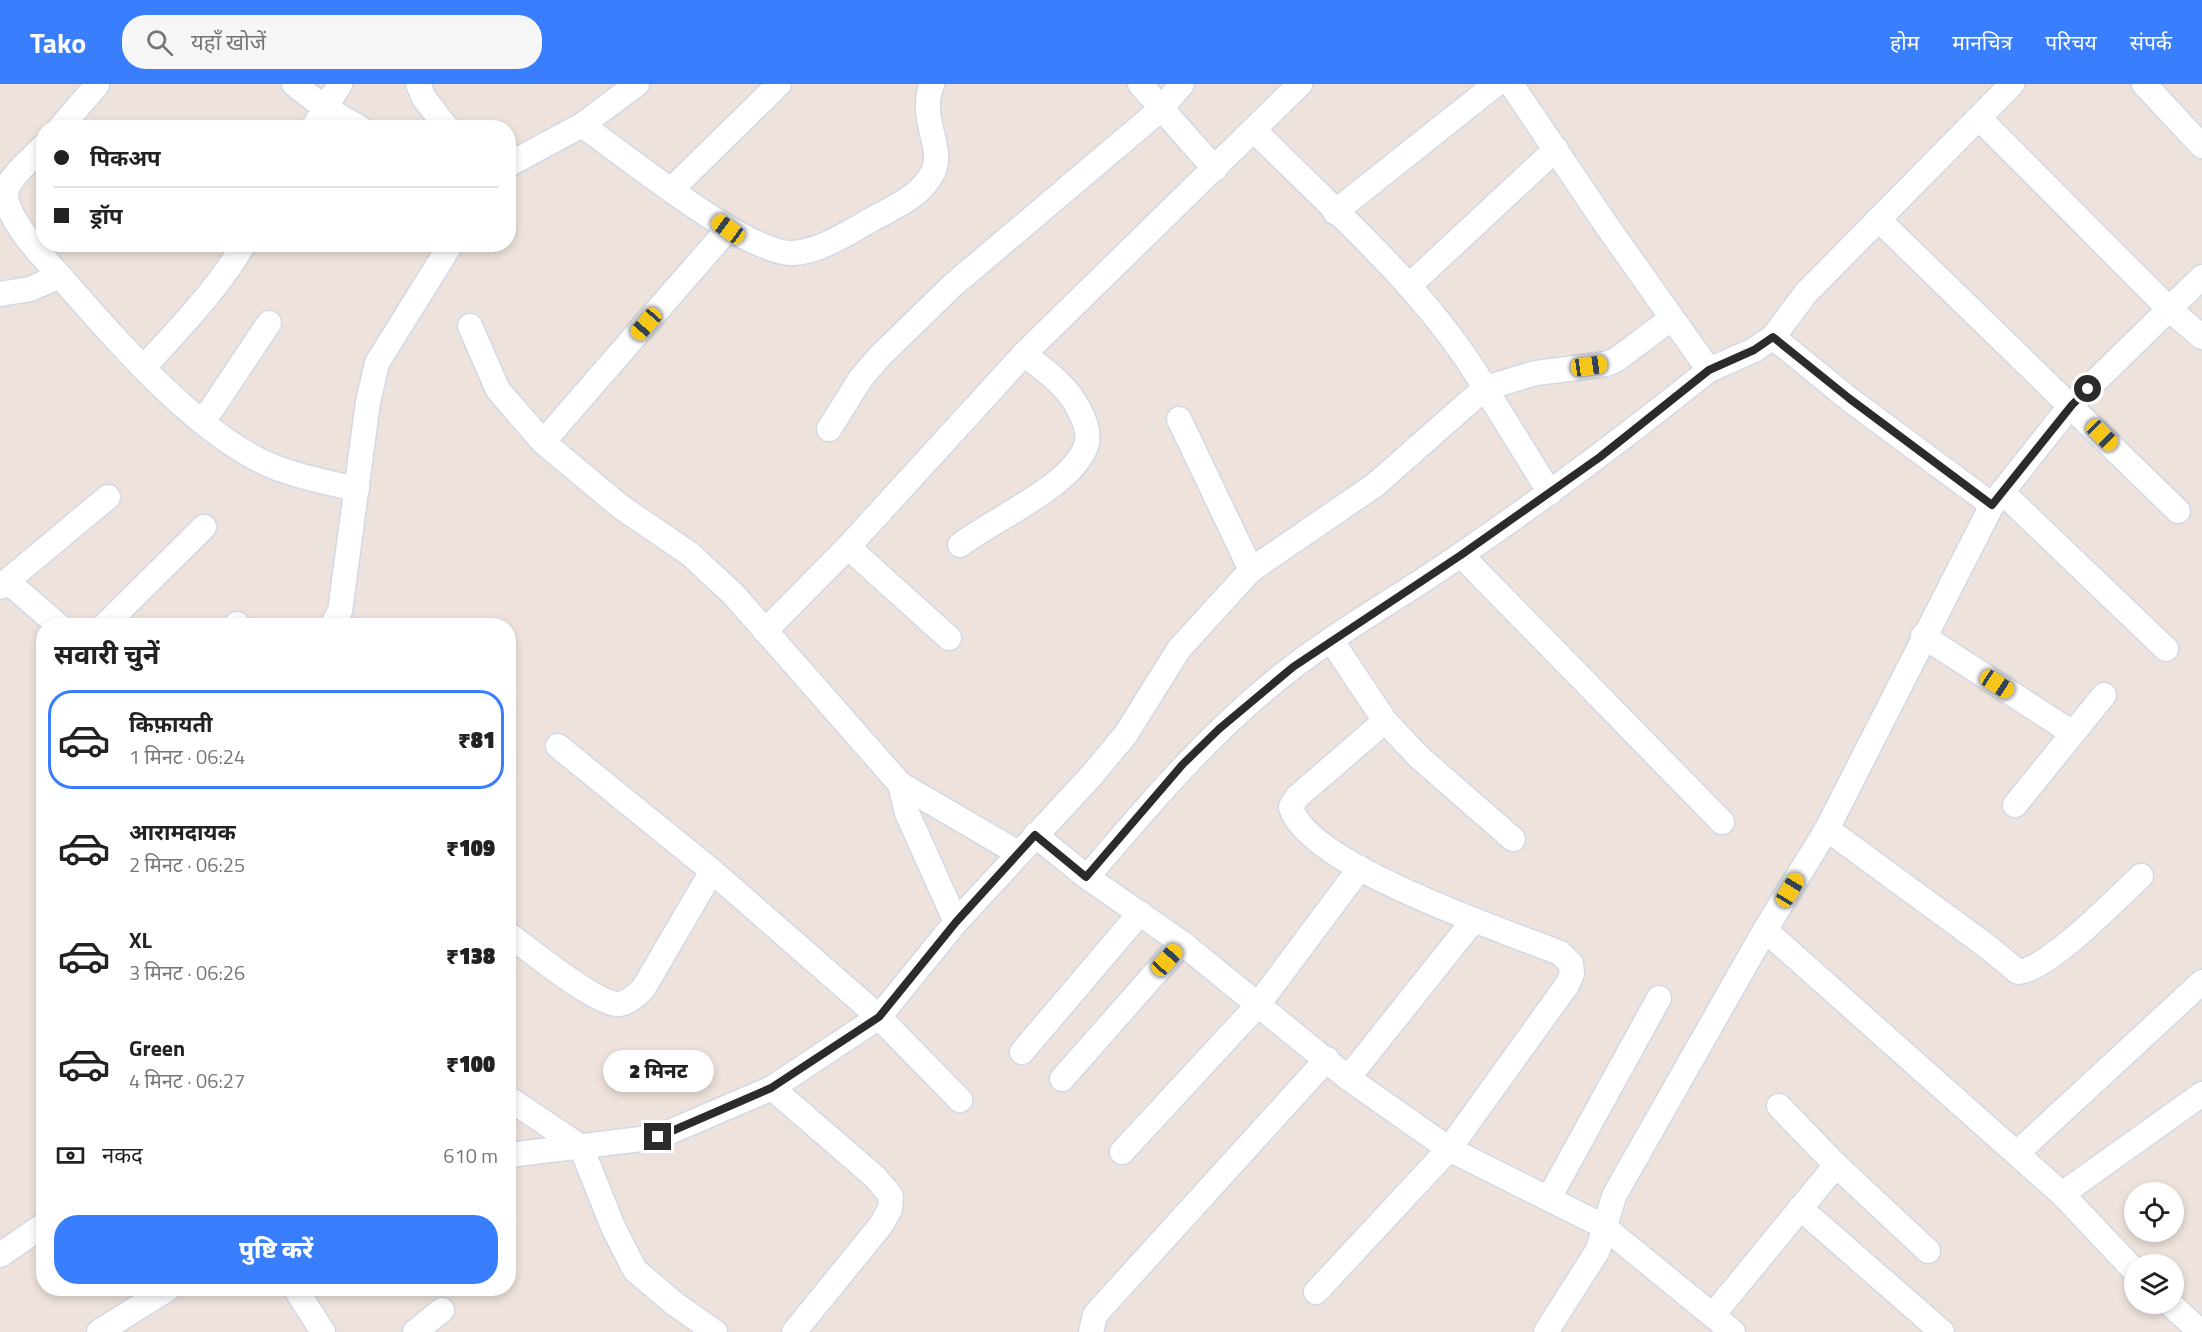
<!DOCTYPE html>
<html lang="hi">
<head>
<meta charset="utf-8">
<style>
  :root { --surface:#fff; --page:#f6f6f6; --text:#222; --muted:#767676; --line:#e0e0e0; --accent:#397ffd }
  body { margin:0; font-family:"Titillium Web","Noto Sans Devanagari",sans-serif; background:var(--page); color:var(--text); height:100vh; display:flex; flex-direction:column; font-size:22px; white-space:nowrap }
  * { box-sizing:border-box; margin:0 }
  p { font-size:20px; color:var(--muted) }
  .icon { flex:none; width:33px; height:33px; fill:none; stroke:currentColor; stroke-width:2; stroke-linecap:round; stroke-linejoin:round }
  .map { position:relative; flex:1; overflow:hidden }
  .sheet { position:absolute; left:36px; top:534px; width:480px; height:678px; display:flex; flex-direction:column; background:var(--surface); border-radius:24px; box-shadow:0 3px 9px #0003 }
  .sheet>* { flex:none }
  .top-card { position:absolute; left:36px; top:36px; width:480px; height:132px; border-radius:24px; box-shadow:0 3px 9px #0003; display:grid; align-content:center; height:132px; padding:0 18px; background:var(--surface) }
  .fabs { position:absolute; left:2124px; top:1098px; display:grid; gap:12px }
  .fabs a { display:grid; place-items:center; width:60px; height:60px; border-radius:50%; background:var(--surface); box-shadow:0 3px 9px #0003; font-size:30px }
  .end { position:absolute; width:27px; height:27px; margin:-14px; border:8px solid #2b2b2b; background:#fff; box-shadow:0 0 0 3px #fff }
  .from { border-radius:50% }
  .bubble { position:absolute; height:42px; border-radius:21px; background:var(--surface); box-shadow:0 3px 9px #0003; font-size:20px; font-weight:800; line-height:42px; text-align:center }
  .car { position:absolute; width:18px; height:36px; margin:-18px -9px; border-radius:8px; box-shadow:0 0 4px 2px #0007; background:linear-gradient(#f5c518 24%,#345 0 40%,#f5c518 0 76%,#345 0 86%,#f5c518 0) }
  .top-card b { display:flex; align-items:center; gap:21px; height:57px; font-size:22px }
  .top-card b+b { border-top:2px solid var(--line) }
  .top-card i { width:15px; height:15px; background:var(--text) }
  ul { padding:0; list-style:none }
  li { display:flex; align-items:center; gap:18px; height:99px; margin:0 12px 9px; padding:0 6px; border:3px solid transparent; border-radius:24px }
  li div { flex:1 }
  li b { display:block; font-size:22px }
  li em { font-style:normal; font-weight:800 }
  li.on { border-color:var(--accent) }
  li>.icon { width:54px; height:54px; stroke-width:1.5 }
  h2 { padding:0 18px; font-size:27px; line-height:72px }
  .pay { display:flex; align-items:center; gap:15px; height:66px; padding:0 18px; font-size:22px }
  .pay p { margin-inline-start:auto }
  .action { display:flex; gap:12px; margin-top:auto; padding:12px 18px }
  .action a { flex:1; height:69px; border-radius:24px; background:var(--accent); color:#fff; font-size:24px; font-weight:800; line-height:69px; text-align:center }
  header { display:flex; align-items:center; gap:36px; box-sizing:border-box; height:84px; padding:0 30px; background:var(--accent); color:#fff }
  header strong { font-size:28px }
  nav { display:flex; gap:33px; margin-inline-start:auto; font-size:21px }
  .search { width:420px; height:54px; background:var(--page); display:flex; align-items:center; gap:15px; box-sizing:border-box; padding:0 21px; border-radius:24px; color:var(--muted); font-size:22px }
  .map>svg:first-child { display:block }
</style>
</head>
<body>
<header>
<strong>Tako</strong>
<div class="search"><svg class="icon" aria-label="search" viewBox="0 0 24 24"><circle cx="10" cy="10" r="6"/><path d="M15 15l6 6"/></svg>यहाँ खोजें</div>
<nav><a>होम</a><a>मानचित्र</a><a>परिचय</a><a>संपर्क</a></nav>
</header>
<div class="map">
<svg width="2202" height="1248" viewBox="0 0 2202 1248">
  <rect width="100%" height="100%" fill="#ede3dc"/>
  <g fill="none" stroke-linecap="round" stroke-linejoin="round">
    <g stroke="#d2d8e4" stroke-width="27">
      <g id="minor">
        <path d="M 294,0 L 325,24 L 360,44"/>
        <path d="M 418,0 L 424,14 L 447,44"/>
        <path d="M 1140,0 L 1215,85"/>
        <path d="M 1511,0 L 1607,142 L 1709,286 L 1754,266 L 1773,253"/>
        <path d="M 2144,0 L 2202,62"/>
        <path d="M 1980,35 L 2170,226 L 2202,253"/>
        <path d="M 582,41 C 622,69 750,173 794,169 C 820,167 846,150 869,137 C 892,124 921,113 933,88 C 945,63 918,36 932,0"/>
        <path d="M 60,44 L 97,1"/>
        <path d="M 313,44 L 340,0"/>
        <path d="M 44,62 C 32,75 14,88 7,104 C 0,130 44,174 60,192"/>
        <path d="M 508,81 L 582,41 L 637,0"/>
        <path d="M 672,105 L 779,0"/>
        <path d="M 1335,128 L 1496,0"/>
        <path d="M 1878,135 L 2178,427"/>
        <path d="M 1409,202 L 1556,65"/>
        <path d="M 0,210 L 30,205 L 60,192 C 114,254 200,355 277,384 C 303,394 330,399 357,405"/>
        <path d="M 470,242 L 498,306 L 543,358 L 621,423 L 690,470 L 734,511 L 900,700 L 1018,769"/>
        <path d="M 143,284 C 180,244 216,207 244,160"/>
        <path d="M 1179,335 L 1251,486"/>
        <path d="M 203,338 L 269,239"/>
        <path d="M 829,345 L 861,294 L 880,272 L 953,201 L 1161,25 L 1182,0"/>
        <path d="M 543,358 L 728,145"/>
        <path d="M 2002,408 L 2166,565"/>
        <path d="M 1550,409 L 1485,304 L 1536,289 L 1606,280 L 1616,276 L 1672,234"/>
        <path d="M 1992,421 L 1849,315 L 1773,253 L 1806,209 L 2012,0"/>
        <path d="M 960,461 C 995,434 1071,403 1086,362 C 1093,343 1073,312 1060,300 C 1050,289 1036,280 1024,270"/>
        <path d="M 848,463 L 949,554"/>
        <path d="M 1461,471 L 1722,738"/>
        <path d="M 7,497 L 59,542"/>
        <path d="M 0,503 L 108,413"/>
        <path d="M 104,542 L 204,443"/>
        <path d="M 235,542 L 237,540"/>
        <path d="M 332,542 L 340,527 L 368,318 L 377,279 L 451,160"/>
        <path d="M 765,547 L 848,463 L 1024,270 L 1300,0"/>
        <path d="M 1923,552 L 2071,648"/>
        <path d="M 1331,556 L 1385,637 L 1419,673 L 1513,755"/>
        <path d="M 558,662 L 712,787 L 879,933 L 960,1016"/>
        <path d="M 900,700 L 907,729 L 956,838"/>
        <path d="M 2015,721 L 2104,611"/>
        <path d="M 1827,745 L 1988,863 L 2018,888 C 2048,886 2116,815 2141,792"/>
        <path d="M 1035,751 L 1087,793 L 1182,859 L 1348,994 L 1449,1065 L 1603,1142 L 1733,1248"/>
        <path d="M 1087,793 C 1152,717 1213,644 1293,583 C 1346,542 1407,509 1462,470 C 1547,412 1629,350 1709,286"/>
        <path d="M 1765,846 L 2062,1110 L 2134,1186"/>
        <path d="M 508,850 C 529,865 596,921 619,920 C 629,919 636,911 643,905 L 712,787"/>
        <path d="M 1022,968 L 1140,829"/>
        <path d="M 1348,994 L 1473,837"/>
        <path d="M 1062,995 L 1182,859"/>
        <path d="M 772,1004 L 875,1093 L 891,1112 L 890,1125 L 881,1141 L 794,1248"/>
        <path d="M 508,1014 L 581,1063 L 613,1143 L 635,1186 L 675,1220 L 715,1248"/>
        <path d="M 1779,1022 L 1836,1081 L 1928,1167"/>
        <path d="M 1122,1068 L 1257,922 L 1360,784"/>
        <path d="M 2017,1069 L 2202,898"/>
        <path d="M 508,1071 L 658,1053 L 772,1004 L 879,933 L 956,838 L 1092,691 L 1126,650 L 1179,565 L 1251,486 L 1375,401 L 1485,304 C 1426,204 1334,127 1254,46"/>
        <path d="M 2062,1110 L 2202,1010"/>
        <path d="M 1549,1114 L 1659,914"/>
        <path d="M 1800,1124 L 1942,1248"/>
        <path d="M 0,1171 L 44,1141"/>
        <path d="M 295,1204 L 323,1248"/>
        <path d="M 1316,1208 L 1449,1065 L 1567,901 L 1572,890 L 1571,880 L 1560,869 C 1505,847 1306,781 1291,723 L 1297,713 L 1385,637"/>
        <path d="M 2170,1220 L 2201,1248"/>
        <path d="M 1713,1231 L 1836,1081"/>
        <path d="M 99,1248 L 169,1204"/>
        <path d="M 415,1248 L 442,1226"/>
        <path d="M 1091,1248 L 1095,1231 L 1112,1212 L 1327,975"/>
        <path d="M 1546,1248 L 1598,1166 L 1614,1112 L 1765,846 L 1827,745 L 1992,421 L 2071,321 L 2202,193"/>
      </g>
    </g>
    <use href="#minor" stroke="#fff" stroke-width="24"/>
  </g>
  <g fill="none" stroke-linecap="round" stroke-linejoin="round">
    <path stroke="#2b2b2b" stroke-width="8" d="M 658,1053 L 771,1004 L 879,933 L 956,838 L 1035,751 L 1086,793 L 1183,680 L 1219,645 L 1293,583 L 1461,471 L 1600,373 L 1709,286 L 1754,266 L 1773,253 L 1850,315 L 1992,421 L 2072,321 L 2088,305"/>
  </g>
</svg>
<div class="fabs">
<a><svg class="icon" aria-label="locate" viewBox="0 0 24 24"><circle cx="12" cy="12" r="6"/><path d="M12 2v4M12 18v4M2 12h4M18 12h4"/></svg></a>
<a><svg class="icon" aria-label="layers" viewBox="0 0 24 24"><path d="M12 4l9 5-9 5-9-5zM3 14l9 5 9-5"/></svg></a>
</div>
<i class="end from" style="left:2088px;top:305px"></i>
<i class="end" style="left:658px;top:1053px"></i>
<div class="bubble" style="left:603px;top:966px;width:111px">2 मिनट</div>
<i class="car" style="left:728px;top:145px;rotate:306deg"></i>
<i class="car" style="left:646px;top:240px;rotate:221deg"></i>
<i class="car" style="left:1589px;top:282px;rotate:82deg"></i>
<i class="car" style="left:2102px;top:351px;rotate:135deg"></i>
<i class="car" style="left:1997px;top:600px;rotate:123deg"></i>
<i class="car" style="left:1790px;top:806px;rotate:31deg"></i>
<i class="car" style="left:1167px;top:876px;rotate:42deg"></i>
<div class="top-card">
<b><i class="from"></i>पिकअप</b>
<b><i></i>ड्रॉप</b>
</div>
<section class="sheet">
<h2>सवारी चुनें</h2>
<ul>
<li class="on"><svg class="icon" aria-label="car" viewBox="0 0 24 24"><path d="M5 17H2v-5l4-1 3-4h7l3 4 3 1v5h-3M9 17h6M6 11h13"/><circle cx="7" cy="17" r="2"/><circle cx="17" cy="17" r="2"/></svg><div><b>किफ़ायती</b><p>1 मिनट · 06:24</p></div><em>₹81</em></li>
<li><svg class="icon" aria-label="car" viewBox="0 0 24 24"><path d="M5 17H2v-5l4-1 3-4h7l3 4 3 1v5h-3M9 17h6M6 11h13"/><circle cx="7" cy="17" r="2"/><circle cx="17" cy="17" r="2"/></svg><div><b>आरामदायक</b><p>2 मिनट · 06:25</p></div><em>₹109</em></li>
<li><svg class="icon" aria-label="car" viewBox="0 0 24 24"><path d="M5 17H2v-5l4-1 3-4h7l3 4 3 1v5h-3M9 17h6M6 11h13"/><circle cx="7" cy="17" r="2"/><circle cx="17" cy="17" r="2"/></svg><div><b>XL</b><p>3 मिनट · 06:26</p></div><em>₹138</em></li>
<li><svg class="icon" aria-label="car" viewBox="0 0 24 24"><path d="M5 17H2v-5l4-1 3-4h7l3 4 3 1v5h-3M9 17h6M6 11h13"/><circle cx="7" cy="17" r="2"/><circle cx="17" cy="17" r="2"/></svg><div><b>Green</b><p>4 मिनट · 06:27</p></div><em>₹100</em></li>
</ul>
<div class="pay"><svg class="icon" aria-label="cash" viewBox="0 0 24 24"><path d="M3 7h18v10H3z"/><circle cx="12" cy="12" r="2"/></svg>नकद<p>610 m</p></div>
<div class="action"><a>पुष्टि करें</a></div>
</section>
</div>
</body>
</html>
